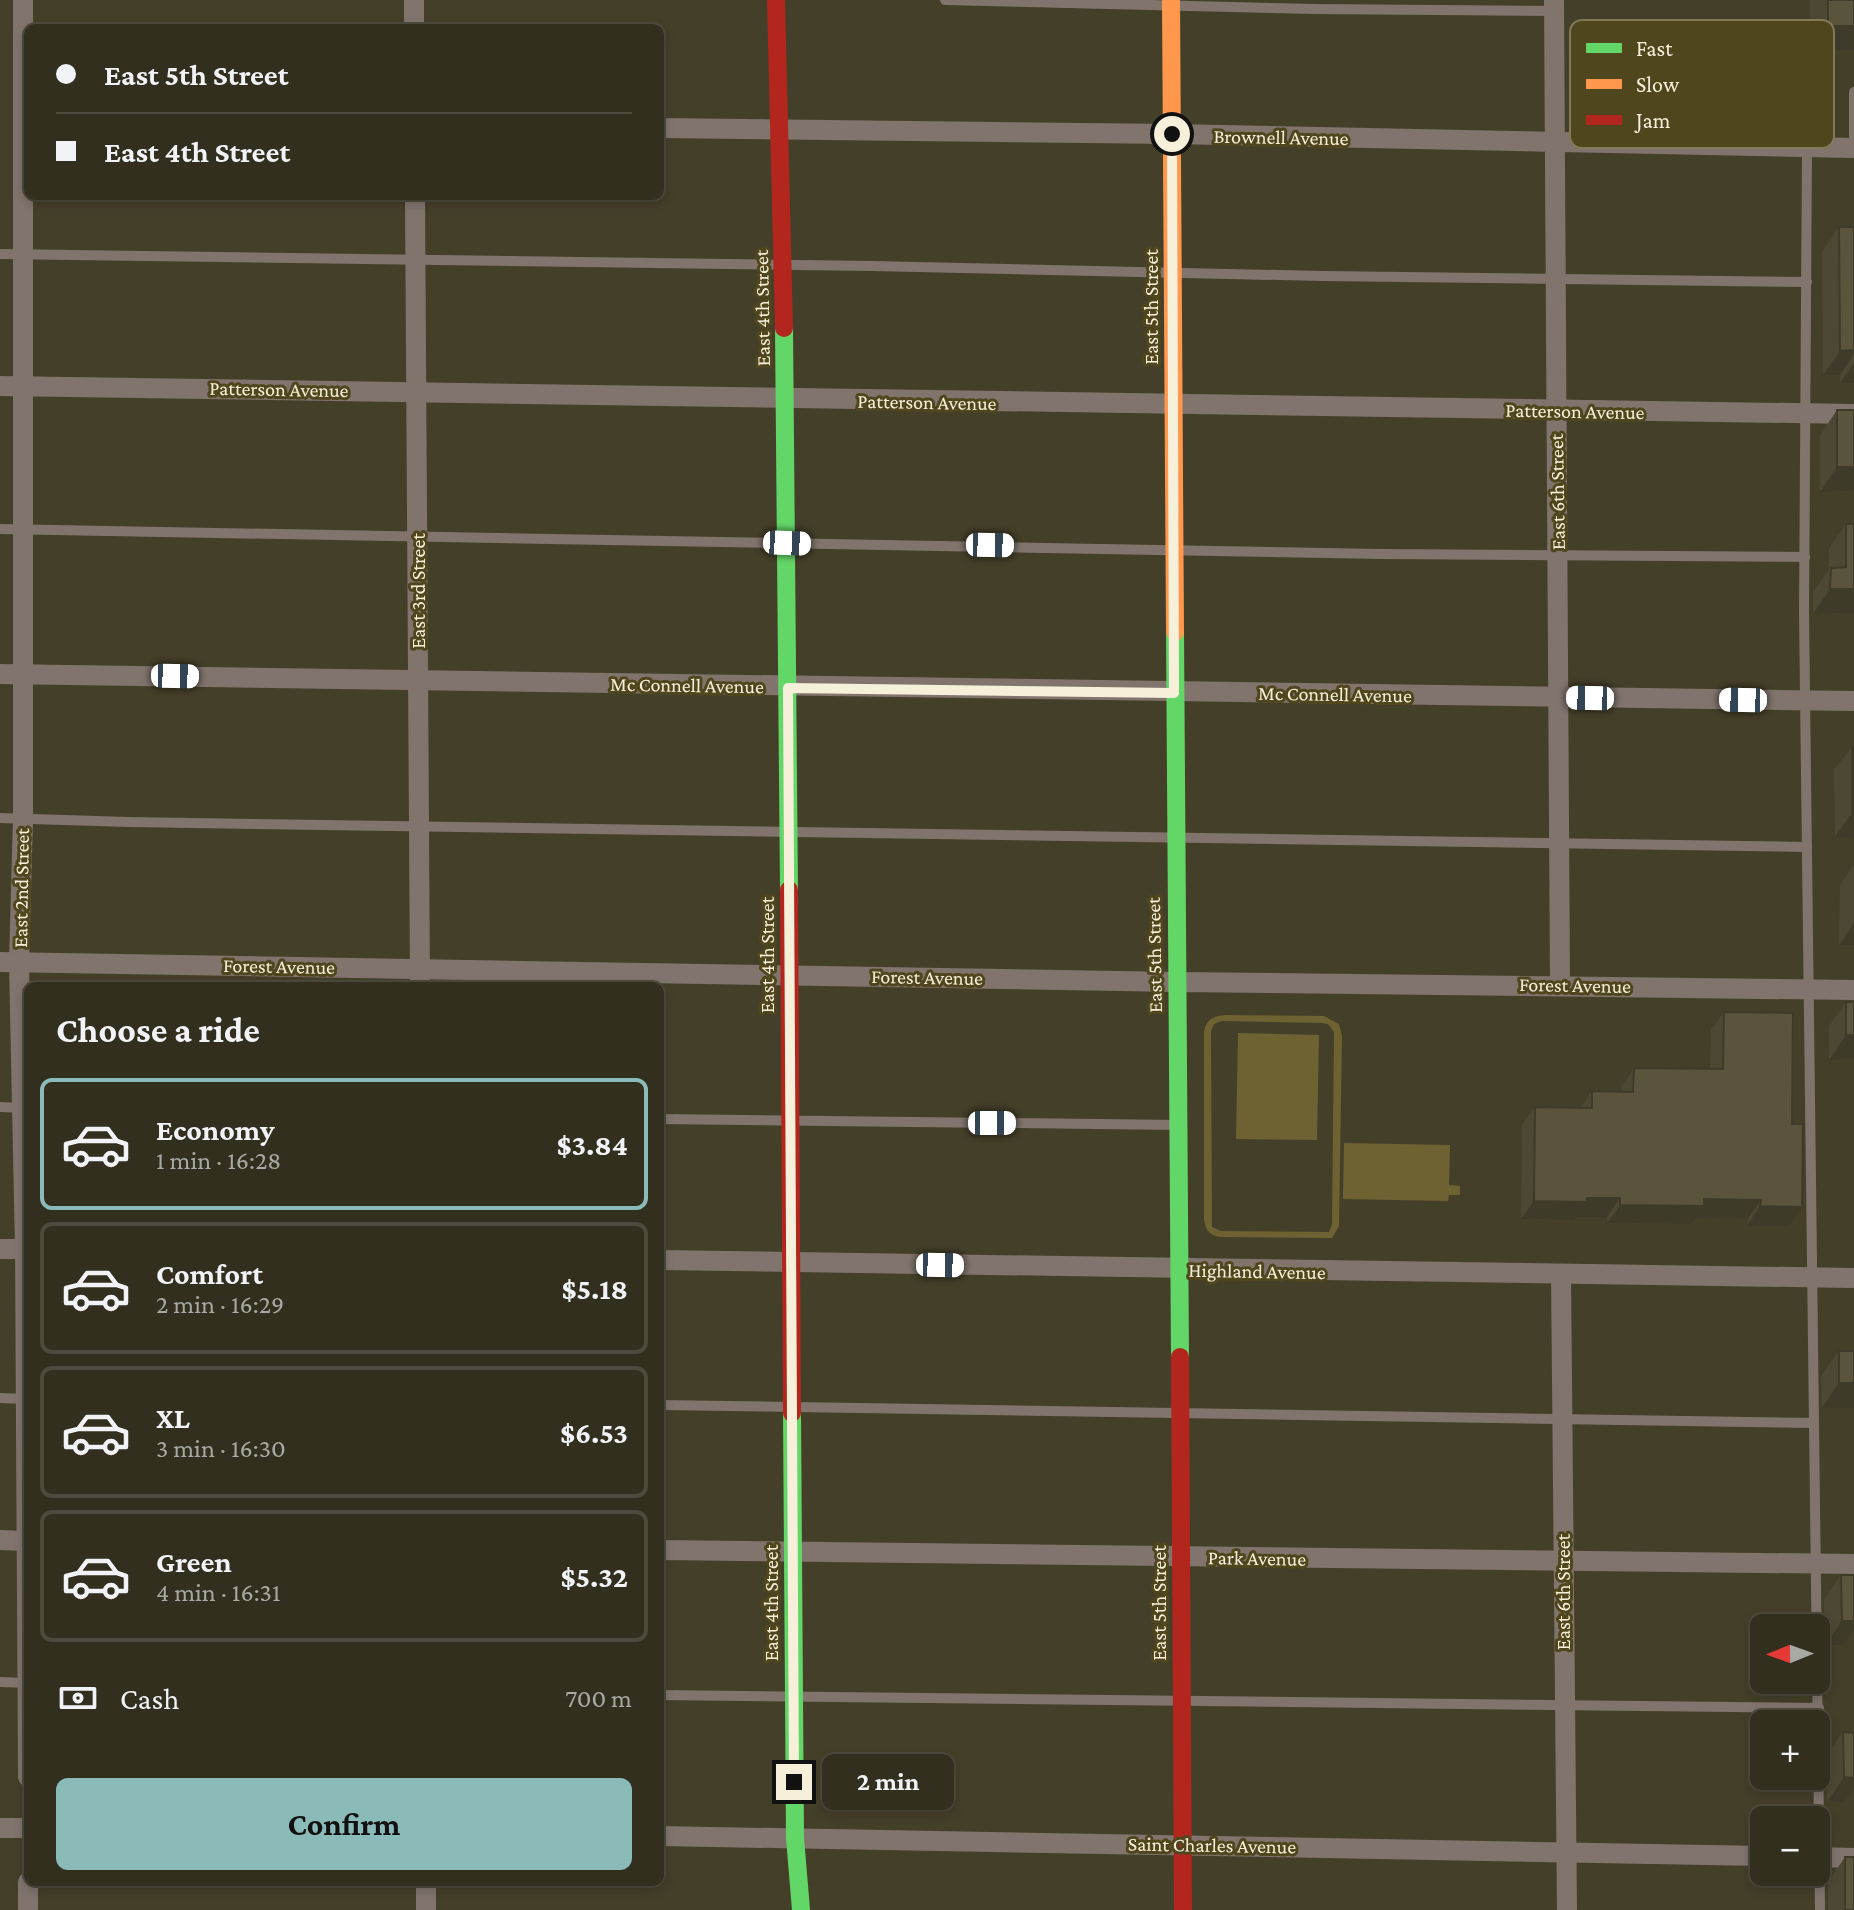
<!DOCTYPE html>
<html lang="en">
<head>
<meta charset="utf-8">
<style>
  :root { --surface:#332f1f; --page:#3e3b2c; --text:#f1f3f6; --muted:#a9a9a4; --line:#4e4a3d; --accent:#8bbbb9 }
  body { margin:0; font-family:"Crimson Pro",serif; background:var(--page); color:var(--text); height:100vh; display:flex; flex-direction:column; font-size:30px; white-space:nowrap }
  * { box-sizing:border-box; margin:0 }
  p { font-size:26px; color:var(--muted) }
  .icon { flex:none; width:44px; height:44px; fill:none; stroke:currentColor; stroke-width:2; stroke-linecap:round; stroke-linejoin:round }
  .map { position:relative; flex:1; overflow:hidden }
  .details { position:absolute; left:24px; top:982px; width:640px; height:904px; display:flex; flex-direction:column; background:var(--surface); border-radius:12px; box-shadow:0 4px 12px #0003,0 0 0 2px var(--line) }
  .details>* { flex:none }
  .banner { position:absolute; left:24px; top:24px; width:640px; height:176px; border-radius:12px; box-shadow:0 4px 12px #0003,0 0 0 2px var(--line); display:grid; align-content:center; height:176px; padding:0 32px; background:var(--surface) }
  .needle { width:52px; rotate:269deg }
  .buttons { position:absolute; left:1750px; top:1614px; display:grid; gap:16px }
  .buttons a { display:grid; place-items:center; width:80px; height:80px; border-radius:12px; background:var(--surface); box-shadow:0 4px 12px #0003,0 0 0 2px var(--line); font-size:40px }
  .end { position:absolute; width:36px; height:36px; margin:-18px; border:10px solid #f6f0da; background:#111; box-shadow:0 0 0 4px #111 }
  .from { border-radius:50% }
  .bubble { position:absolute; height:56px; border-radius:12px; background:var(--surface); box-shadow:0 4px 12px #0003,0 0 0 2px var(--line); font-size:26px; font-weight:700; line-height:56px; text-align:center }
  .car { position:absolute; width:24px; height:48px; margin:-24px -12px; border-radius:10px; box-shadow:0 0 6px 2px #0007; background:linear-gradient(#fff 24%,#345 0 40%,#fff 0 76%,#345 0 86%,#fff 0) }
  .banner b { display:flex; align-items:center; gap:28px; height:76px; font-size:30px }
  .banner b+b { border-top:2px solid var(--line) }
  .banner i { width:20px; height:20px; background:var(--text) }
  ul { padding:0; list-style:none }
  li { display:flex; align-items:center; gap:24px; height:132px; margin:0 16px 12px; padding:0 16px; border:4px solid var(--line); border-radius:12px }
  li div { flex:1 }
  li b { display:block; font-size:30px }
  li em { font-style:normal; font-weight:700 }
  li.on { border-color:var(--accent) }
  li>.icon { width:72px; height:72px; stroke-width:1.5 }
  h2 { padding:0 32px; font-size:36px; line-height:96px }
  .pay { display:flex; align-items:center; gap:20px; height:88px; padding:0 32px; font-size:30px }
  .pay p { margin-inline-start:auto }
  .action { display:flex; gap:16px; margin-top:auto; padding:16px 32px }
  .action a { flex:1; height:92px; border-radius:12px; background:var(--accent); color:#111; font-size:32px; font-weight:700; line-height:92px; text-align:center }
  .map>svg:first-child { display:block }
</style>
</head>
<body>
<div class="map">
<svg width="1854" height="1910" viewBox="0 0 1854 1910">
  <rect width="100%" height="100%" fill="#443f29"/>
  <g fill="#6e6233" fill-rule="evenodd">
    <path d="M 1225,1015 L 1324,1016 L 1339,1024 L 1342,1036 L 1339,1226 L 1332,1238 L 1221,1237 C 1210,1236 1206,1231 1204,1220 L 1204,1032 C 1206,1020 1213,1016 1225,1015 ZM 1222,1021 L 1322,1023 L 1328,1024 L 1334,1032 L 1332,1224 L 1329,1232 L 1221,1231 L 1212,1227 L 1211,1031 L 1214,1024 Z"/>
    <path d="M 1238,1033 L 1319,1035 L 1317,1140 L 1236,1139 Z"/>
    <path d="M 1344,1143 L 1450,1145 L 1449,1185 L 1460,1186 L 1460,1195 L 1449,1195 L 1448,1201 L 1343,1199 Z"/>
  </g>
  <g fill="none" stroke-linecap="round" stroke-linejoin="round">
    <g stroke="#80746d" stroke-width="10">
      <path d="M 945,0 L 1316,9 L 1554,11"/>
      <path d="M 1807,148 L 1804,613 L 1820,1910"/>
      <path d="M 1854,148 L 1854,92"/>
      <path d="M 0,254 L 872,266 L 1322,276 L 1807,282"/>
      <path d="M 0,529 L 1381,554 L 1805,557"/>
      <path d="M 0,818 L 128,822 L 1807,847"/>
      <path d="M 0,1107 L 26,1108"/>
      <path d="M 660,1119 L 1178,1125"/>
      <path d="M 0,1398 L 26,1399"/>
      <path d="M 660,1405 L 1814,1423"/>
      <path d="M 0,1682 L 28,1683"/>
      <path d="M 660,1695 L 1819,1708"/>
    </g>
    <g stroke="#80746d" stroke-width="20">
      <path d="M 23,0 L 23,818 L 19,962 L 25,1249 L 28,1777"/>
      <path d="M 414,0 L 414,28"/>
      <path d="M 1554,0 L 1560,985"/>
      <path d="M 660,128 L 1172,134 L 1854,148"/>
      <path d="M 415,196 L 420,986"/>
      <path d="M 0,386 L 1854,414"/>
      <path d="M 0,674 L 1854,701"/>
      <path d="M 0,962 L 1177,982 L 1854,990"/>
      <path d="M 0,1249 L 28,1249"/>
      <path d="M 660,1260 L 1854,1278"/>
      <path d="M 1561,1274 L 1567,1910"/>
      <path d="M 0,1540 L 28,1541"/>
      <path d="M 660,1550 L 1854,1564"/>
      <path d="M 0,1828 L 28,1828"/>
      <path d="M 660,1836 L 1764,1856"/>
      <path d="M 1816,1857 L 1854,1858"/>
      <path d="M 28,1910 L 28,1882"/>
      <path d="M 426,1910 L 426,1882"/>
    </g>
    <g stroke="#63d668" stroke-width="18">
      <path d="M 784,328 L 789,890"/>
      <path d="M 1175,632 L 1180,1357"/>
      <path d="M 792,1413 L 795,1838 L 801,1910"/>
    </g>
    <path stroke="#ff974d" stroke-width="18" d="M 1171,0 L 1175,632"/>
    <g stroke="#b3261e" stroke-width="18">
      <path d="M 776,0 L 784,328"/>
      <path d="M 789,890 L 792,1413"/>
      <path d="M 1180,1357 L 1183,1910"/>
    </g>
  </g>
  <g fill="#4d4834">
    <path d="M 1810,0 L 1854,0 L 1854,50 L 1811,50 Z"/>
    <path d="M 1839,227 L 1854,227 L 1854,383 L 1840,383 L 1840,375 L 1823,375 L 1822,252 Z"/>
    <path d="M 1837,410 L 1854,491 L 1820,492 L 1820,435 Z"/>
    <path d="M 1846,524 L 1854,524 L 1854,613 L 1813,614 L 1813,592 L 1829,570 L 1829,549 Z"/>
    <path d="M 1852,746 L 1854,838 L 1835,837 L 1834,770 Z"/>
    <path d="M 1854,865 L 1854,945 L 1839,945 L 1840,885 Z"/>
    <path d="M 1846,1002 L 1854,1059 L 1829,1060 L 1829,1026 Z"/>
    <path d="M 1724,1012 L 1789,1226 L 1747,1225 L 1748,1219 L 1696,1218 L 1691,1224 L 1607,1223 L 1607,1217 L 1576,1217 L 1574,1220 L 1521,1219 L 1522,1125 L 1535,1107 L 1581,1107 L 1592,1091 L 1621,1091 L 1621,1087 L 1634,1068 L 1710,1069 L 1711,1030 Z"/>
    <path d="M 1839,1351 L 1854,1351 L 1854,1408 L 1822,1408 L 1821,1376 Z"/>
    <path d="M 1841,1575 L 1854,1575 L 1854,1630 L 1844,1645 L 1825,1645 L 1824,1600 Z"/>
    <path d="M 1843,1732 L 1854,1733 L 1854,1788 L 1844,1802 L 1827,1802 L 1826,1757 Z"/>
    <path d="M 1845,1857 L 1854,1910 L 1828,1910 L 1828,1882 Z"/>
  </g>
  <g fill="#3f3b2b">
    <path d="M 1828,26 L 1854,26 L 1854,50 L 1811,50 Z"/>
    <path d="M 1854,350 L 1854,354 L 1840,375 L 1823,375 L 1840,351 Z"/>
    <path d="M 1854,363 L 1854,383 L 1840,383 Z"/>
    <path d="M 1837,467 L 1854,467 L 1854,491 L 1820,492 Z"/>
    <path d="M 1830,589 L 1854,589 L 1854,613 L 1813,614 Z"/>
    <path d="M 1852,813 L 1854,813 L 1854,838 L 1835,837 Z"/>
    <path d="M 1854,923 L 1854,945 L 1839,945 Z"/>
    <path d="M 1846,1035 L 1854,1035 L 1854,1059 L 1829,1060 Z"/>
    <path d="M 1587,1198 L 1620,1198 L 1607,1217 L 1576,1217 L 1574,1220 L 1521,1219 L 1534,1201 Z"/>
    <path d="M 1704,1199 L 1761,1200 L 1748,1219 L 1696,1218 L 1691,1224 L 1607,1223 L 1620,1205 Z"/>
    <path d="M 1760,1206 L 1802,1207 L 1789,1226 L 1747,1225 Z"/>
    <path d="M 1839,1383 L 1854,1383 L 1854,1408 L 1822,1408 Z"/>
    <path d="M 1842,1621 L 1854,1621 L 1854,1630 L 1844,1645 L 1825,1645 Z"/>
    <path d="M 1844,1777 L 1854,1778 L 1854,1788 L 1844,1802 L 1827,1802 Z"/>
  </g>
  <g fill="#5a543d" stroke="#3f3b2b" stroke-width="2">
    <rect x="1828" y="0" width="26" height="26"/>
    <path d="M 1839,227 L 1854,227 L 1854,350 L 1840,351 Z"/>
    <rect x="1837" y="410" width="17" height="57"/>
    <path d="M 1846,524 L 1854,524 L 1854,589 L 1830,589 L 1831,568 L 1846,567 Z"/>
    <rect x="1852" y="746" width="2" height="67"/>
    <rect x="1846" y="1002" width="8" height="33"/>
    <path d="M 1724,1012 L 1793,1013 L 1792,1124 L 1803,1124 L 1802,1207 L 1760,1206 L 1761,1200 L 1704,1199 L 1704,1206 L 1620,1205 L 1620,1198 L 1587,1198 L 1587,1202 L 1534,1201 L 1535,1107 L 1592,1108 L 1592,1091 L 1633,1092 L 1634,1068 L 1723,1069 Z"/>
    <rect x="1839" y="1351" width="15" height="32"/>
    <path d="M 1841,1575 L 1854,1575 L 1854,1621 L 1842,1621 Z"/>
    <path d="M 1843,1732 L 1854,1733 L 1854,1778 L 1844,1777 Z"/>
    <rect x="1845" y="1857" width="9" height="53"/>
  </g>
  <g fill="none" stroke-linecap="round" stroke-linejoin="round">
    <path stroke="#f6f0da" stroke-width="10" d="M 794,1782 L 788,688 L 1174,693 L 1172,134"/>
  </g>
  <g text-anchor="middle" stroke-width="6" stroke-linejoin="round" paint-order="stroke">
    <g font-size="20" fill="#f6f0da" stroke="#50461d">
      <text transform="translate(1281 137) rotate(1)" y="7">Brownell Avenue</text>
      <text transform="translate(1151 307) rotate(-90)" y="7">East 5th Street</text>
      <text transform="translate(762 308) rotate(-91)" y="7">East 4th Street</text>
      <text transform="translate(279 389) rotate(1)" y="7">Patterson Avenue</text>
      <text transform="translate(927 402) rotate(1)" y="7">Patterson Avenue</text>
      <text transform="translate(1575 411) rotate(1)" y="7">Patterson Avenue</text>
      <text transform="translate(1557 492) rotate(-91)" y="7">East 6th Street</text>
      <text transform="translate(418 591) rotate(-90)" y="7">East 3rd Street</text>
      <text transform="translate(687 685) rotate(1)" y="7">Mc Connell Avenue</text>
      <text transform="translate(1335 694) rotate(1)" y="7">Mc Connell Avenue</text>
      <text transform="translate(21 888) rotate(-89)" y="7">East 2nd Street</text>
      <text transform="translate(767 955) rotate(-90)" y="7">East 4th Street</text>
      <text transform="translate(1154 955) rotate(-91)" y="7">East 5th Street</text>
      <text transform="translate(279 966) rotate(1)" y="7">Forest Avenue</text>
      <text transform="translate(927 977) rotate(1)" y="7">Forest Avenue</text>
      <text transform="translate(1575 985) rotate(1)" y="7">Forest Avenue</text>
      <text transform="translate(1257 1271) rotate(1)" y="7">Highland Avenue</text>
      <text transform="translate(1257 1558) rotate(1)" y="7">Park Avenue</text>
      <text transform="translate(1563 1592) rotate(-90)" y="7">East 6th Street</text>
      <text transform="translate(771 1603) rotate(-90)" y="7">East 4th Street</text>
      <text transform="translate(1159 1603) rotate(-90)" y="7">East 5th Street</text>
      <text transform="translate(1212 1845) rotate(1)" y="7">Saint Charles Avenue</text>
    </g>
  </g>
  <rect x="1570" y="20" width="264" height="128" rx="12" fill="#50461d" stroke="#827956" stroke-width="2"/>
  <rect x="1586" y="43" width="36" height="10" fill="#63d668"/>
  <rect x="1586" y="79" width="36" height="10" fill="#ff974d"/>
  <rect x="1586" y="115" width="36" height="10" fill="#b3261e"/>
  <g font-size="22" fill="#f6f0da">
    <text x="1636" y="56">Fast</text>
    <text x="1636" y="92">Slow</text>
    <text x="1636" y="128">Jam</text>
  </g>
</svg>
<div class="buttons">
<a><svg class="needle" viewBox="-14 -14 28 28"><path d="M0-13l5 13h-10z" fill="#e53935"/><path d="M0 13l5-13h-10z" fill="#a9a9a4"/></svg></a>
<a>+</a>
<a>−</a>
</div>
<i class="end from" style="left:1172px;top:134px"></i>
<i class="end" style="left:794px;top:1782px"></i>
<div class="bubble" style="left:822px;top:1754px;width:132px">2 min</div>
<i class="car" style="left:787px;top:543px;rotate:92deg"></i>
<i class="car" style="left:990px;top:545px;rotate:91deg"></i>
<i class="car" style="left:175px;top:676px;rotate:91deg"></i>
<i class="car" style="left:1590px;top:698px;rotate:271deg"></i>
<i class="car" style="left:1743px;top:700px;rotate:271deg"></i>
<i class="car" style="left:992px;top:1123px;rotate:90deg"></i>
<i class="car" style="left:940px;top:1265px;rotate:91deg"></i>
<div class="banner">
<b><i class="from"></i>East 5th Street</b>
<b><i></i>East 4th Street</b>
</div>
<section class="details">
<h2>Choose a ride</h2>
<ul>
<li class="on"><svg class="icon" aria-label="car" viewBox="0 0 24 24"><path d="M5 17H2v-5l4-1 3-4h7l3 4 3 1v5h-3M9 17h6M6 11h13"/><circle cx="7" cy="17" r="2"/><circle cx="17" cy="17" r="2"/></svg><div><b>Economy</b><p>1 min · 16:28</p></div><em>$3.84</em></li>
<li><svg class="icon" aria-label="car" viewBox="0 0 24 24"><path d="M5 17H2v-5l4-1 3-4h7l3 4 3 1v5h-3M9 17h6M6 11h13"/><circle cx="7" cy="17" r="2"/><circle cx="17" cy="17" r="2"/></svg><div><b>Comfort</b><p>2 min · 16:29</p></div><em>$5.18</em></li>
<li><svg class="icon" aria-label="car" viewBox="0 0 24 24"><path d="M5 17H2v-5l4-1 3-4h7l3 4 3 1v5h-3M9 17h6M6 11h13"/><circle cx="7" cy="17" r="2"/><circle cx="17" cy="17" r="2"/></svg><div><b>XL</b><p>3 min · 16:30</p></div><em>$6.53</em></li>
<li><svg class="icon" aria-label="car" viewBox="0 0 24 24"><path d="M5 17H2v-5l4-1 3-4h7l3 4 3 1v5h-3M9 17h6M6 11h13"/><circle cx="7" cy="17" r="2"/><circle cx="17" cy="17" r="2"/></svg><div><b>Green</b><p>4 min · 16:31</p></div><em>$5.32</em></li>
</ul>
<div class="pay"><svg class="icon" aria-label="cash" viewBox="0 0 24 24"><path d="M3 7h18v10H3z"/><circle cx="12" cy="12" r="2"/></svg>Cash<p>700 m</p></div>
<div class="action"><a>Confirm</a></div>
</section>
</div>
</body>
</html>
